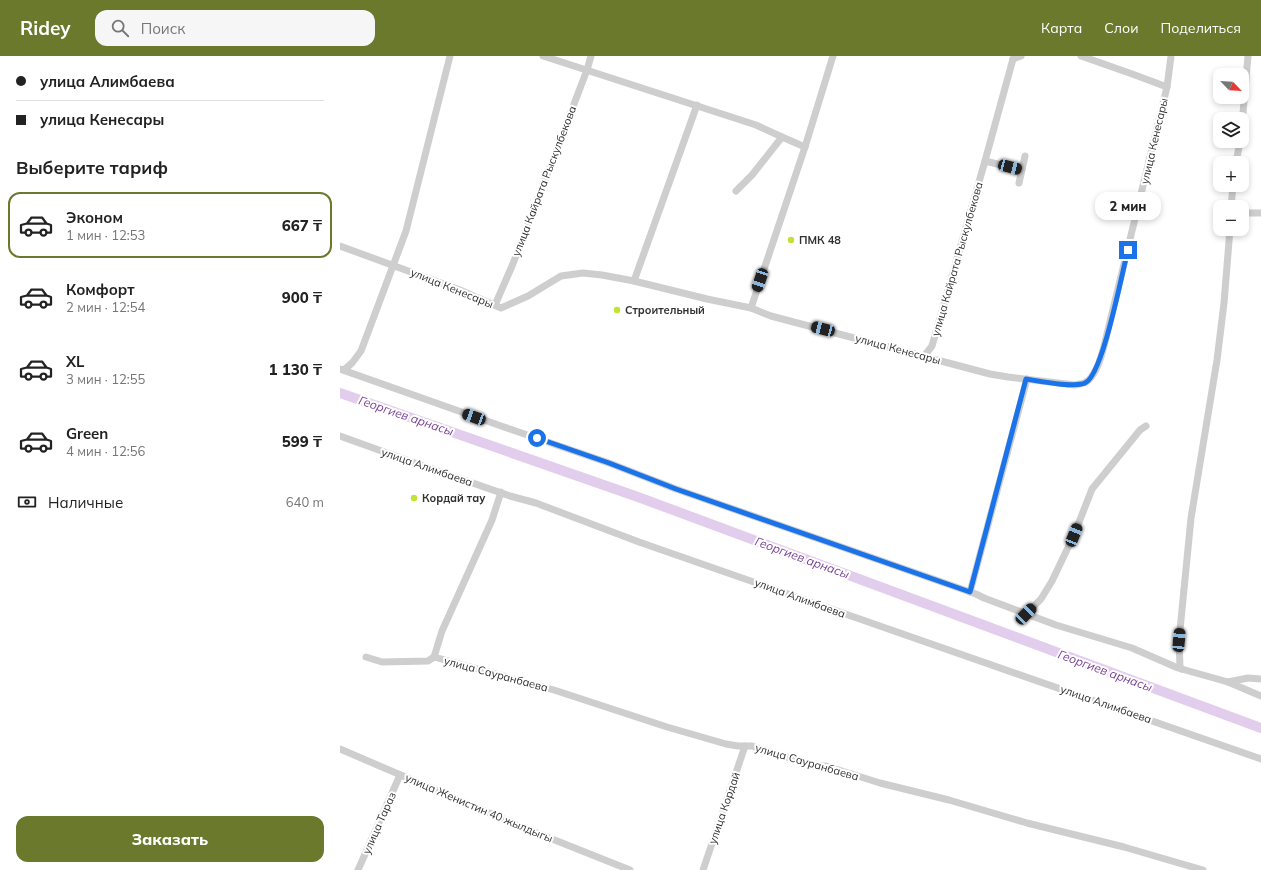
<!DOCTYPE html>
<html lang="ru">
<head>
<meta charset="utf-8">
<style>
  :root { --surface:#fff; --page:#f6f6f6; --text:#222; --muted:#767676; --line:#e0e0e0; --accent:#6a792c }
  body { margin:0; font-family:Mulish,sans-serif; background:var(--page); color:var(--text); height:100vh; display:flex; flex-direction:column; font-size:15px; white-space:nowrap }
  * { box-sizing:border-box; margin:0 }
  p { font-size:13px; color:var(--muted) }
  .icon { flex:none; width:22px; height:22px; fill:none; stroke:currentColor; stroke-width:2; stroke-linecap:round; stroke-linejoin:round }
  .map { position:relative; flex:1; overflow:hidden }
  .drawer { display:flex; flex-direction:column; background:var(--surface); width:340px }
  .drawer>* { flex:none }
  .top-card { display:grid; align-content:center; height:88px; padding:0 16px; background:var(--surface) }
  .needle { width:26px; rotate:115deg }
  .controls { position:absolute; left:873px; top:12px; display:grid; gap:8px }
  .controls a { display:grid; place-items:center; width:36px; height:36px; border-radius:8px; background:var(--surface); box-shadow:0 2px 6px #0003; font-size:20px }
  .end { position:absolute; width:18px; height:18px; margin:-9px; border:5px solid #1a73e8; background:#fff; box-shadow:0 0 0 2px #fff }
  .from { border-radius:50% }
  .bubble { position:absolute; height:28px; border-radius:12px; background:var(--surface); box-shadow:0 2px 6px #0003; font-size:13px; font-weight:800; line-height:28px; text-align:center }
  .car { position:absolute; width:12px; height:24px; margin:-12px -6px; border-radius:5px; box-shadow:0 0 3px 1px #0007; background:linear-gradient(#222 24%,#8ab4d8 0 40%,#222 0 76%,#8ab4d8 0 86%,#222 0) }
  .top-card b { display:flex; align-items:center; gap:14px; height:38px; font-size:15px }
  .top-card b+b { border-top:1px solid var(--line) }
  .top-card i { width:10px; height:10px; background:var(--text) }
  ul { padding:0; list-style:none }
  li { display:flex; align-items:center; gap:12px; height:66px; margin:0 8px 6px; padding:0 8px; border:2px solid transparent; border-radius:12px }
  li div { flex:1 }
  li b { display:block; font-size:15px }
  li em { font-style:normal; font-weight:800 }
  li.active { border-color:var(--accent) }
  li>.icon { width:36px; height:36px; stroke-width:1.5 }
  h2 { padding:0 16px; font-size:18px; line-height:48px }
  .pay { display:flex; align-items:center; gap:10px; height:44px; padding:0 16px; font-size:15px }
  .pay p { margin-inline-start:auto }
  .action { display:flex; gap:8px; margin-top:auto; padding:8px 16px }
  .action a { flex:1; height:46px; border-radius:12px; background:var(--accent); color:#fff; font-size:16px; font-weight:800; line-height:46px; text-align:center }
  header { display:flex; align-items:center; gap:24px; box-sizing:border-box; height:56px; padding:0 20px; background:var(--accent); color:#fff }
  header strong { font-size:19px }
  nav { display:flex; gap:22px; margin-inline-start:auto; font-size:14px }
  .search { width:280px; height:36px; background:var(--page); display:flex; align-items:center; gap:10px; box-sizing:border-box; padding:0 14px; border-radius:12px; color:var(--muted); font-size:15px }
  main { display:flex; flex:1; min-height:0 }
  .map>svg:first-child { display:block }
</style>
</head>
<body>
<header>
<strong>Ridey</strong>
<div class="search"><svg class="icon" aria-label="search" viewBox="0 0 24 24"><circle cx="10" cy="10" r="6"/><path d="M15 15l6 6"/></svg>Поиск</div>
<nav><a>Карта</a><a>Слои</a><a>Поделиться</a></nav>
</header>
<main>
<section class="drawer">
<div class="top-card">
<b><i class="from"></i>улица Алимбаева</b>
<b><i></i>улица Кенесары</b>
</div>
<h2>Выберите тариф</h2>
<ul>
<li class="active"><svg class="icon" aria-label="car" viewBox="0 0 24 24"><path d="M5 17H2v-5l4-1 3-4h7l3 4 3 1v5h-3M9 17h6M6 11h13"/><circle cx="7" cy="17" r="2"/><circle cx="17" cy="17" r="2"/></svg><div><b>Эконом</b><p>1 мин · 12:53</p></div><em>667 ₸</em></li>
<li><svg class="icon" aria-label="car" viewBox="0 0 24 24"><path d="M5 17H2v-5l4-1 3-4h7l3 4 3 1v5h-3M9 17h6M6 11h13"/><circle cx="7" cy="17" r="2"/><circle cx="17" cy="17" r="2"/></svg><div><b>Комфорт</b><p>2 мин · 12:54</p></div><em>900 ₸</em></li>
<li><svg class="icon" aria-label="car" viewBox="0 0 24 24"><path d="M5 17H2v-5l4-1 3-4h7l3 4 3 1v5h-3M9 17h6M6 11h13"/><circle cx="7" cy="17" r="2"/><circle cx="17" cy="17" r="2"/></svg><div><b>XL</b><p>3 мин · 12:55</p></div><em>1 130 ₸</em></li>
<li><svg class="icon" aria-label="car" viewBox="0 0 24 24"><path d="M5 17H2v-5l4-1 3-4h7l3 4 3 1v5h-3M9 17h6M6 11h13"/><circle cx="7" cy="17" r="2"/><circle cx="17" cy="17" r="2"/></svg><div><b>Green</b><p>4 мин · 12:56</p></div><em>599 ₸</em></li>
</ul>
<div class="pay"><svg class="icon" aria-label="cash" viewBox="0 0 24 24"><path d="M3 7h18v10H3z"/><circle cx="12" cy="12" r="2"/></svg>Наличные<p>640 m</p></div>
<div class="action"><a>Заказать</a></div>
</section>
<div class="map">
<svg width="921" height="814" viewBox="0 0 921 814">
  <rect width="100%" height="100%" fill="#fff"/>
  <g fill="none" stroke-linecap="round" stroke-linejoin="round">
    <path stroke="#e2cded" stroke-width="10" d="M 0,337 L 298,441 L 921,672"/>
    <g stroke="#cecece" stroke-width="7">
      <path d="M 203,0 L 416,69 L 442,81 L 465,91"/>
      <path d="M 741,0 L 795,19 L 827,31"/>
      <path d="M 673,3 L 681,0"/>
      <path d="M 902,68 L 908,0"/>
      <path d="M 645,105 L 682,114"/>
      <path d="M 896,107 L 900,85"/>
      <path d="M 679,127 L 685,100"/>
      <path d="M 396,135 L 412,119 L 442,81"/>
      <path d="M 891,151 L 893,129"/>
      <path d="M 902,157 L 921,157"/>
      <path d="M 0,190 L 120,234 L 161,252 L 188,240 L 221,220 L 243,217 L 262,219 L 294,225 L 367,243 L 411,252 L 431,260 L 650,318 L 668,321 L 735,329 C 737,328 741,328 744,327 C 757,322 763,295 766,282 L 827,31 L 831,0"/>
      <path d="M 294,225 L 357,49"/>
      <path d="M 155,249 L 172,210 L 247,14 L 251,0"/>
      <path d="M 411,252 L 465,91 L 493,0"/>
      <path d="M 585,299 L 592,290 L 645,105 L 673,3"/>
      <path d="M 0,313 L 164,371 L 269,407 L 336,433 L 636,538 L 644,542 L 716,569 L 792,592 L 838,612 L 888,626 L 921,640"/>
      <path d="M 4,314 L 12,307 L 21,295 L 66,175 L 110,0"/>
      <path d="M 0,380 L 75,407 L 170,440 L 196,447 L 299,486 L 921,703"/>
      <path d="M 630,536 L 687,323"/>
      <path d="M 686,558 L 701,543 L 712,525 L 734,479 L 752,433 L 787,390 L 800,374 L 806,370"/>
      <path d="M 26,601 L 42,606 L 88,605 L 94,601"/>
      <path d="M 94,601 L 214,634 L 327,671 L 386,688 L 398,690 L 412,690 L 474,710 L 486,710 L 540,727 L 609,744 L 687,767 L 784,791 L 863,814"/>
      <path d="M 94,601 L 102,575 L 152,464 L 161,436"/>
      <path d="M 842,613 L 840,611 L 839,584 L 851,462 L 877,304 L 884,247 L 890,173"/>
      <path d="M 888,626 L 908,622 L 921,623"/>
      <path d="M 0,693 L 182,771 L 290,814"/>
      <path d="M 18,814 L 60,719"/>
      <path d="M 363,814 L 405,690"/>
    </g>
  </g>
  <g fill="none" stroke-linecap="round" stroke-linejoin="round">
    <path stroke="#1a73e8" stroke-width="5" d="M 197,382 L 269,407 L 336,433 L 630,536 L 686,323 C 699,325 734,332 745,327 C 763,319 782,216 788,194"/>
  </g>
  <g fill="#c1e338" stroke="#fff" stroke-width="1.5">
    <circle cx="451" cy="184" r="4"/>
    <circle cx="277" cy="254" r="4"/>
    <circle cx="74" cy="442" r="4"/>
  </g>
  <g text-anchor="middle" stroke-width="4" stroke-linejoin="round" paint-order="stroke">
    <g font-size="11" fill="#313131" stroke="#fff">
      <text transform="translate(814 85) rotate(-77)" y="4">улица Кенесары</text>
      <text transform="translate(204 125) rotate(-69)" y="4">улица Кайрата Рыскулбекова</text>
      <text transform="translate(617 203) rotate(-74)" y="4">улица Кайрата Рыскулбекова</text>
      <text transform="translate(112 232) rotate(22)" y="4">улица Кенесары</text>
      <text transform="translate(558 293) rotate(15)" y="4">улица Кенесары</text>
      <text transform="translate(87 411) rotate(19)" y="4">улица Алимбаева</text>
      <text transform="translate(460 542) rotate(20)" y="4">улица Алимбаева</text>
      <text transform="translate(156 618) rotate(15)" y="4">улица Сауранбаева</text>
      <text transform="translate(766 648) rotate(19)" y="4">улица Алимбаева</text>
      <text transform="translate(467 706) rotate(16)" y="4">улица Сауранбаева</text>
      <text transform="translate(139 752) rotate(23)" y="4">улица Женистин 40 жылдыгы</text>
      <text transform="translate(384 752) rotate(-71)" y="4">улица Кордай</text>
      <text transform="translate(39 767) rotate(-66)" y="4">улица Тараз</text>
    </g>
    <g font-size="11" font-weight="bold" fill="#313131" stroke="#fff" text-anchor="start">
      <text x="459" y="188">ПМК 48</text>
      <text x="285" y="258">Строительный</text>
      <text x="82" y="446">Кордай тау</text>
    </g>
    <g font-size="12" font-style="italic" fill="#773f93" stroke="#fff">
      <text transform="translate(66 360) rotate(19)" y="4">Георгиев арнасы</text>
      <text transform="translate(462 502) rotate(20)" y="4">Георгиев арнасы</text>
      <text transform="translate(765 615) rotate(20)" y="4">Георгиев арнасы</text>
    </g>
  </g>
</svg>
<div class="controls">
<a><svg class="needle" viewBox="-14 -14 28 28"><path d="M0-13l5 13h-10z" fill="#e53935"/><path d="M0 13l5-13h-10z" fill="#767676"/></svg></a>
<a><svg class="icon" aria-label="layers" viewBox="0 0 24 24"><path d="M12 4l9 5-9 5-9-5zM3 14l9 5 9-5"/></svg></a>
<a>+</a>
<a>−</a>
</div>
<i class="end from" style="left:197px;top:382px"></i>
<i class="end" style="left:788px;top:194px"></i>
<div class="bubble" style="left:755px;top:136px;width:66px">2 мин</div>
<i class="car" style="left:670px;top:111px;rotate:105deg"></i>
<i class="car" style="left:420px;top:224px;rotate:199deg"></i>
<i class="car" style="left:483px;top:273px;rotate:285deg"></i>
<i class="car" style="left:134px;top:361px;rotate:290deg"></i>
<i class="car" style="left:734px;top:479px;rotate:22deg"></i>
<i class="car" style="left:686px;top:558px;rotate:44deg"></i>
<i class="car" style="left:839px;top:584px;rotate:5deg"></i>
</div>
</main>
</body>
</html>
